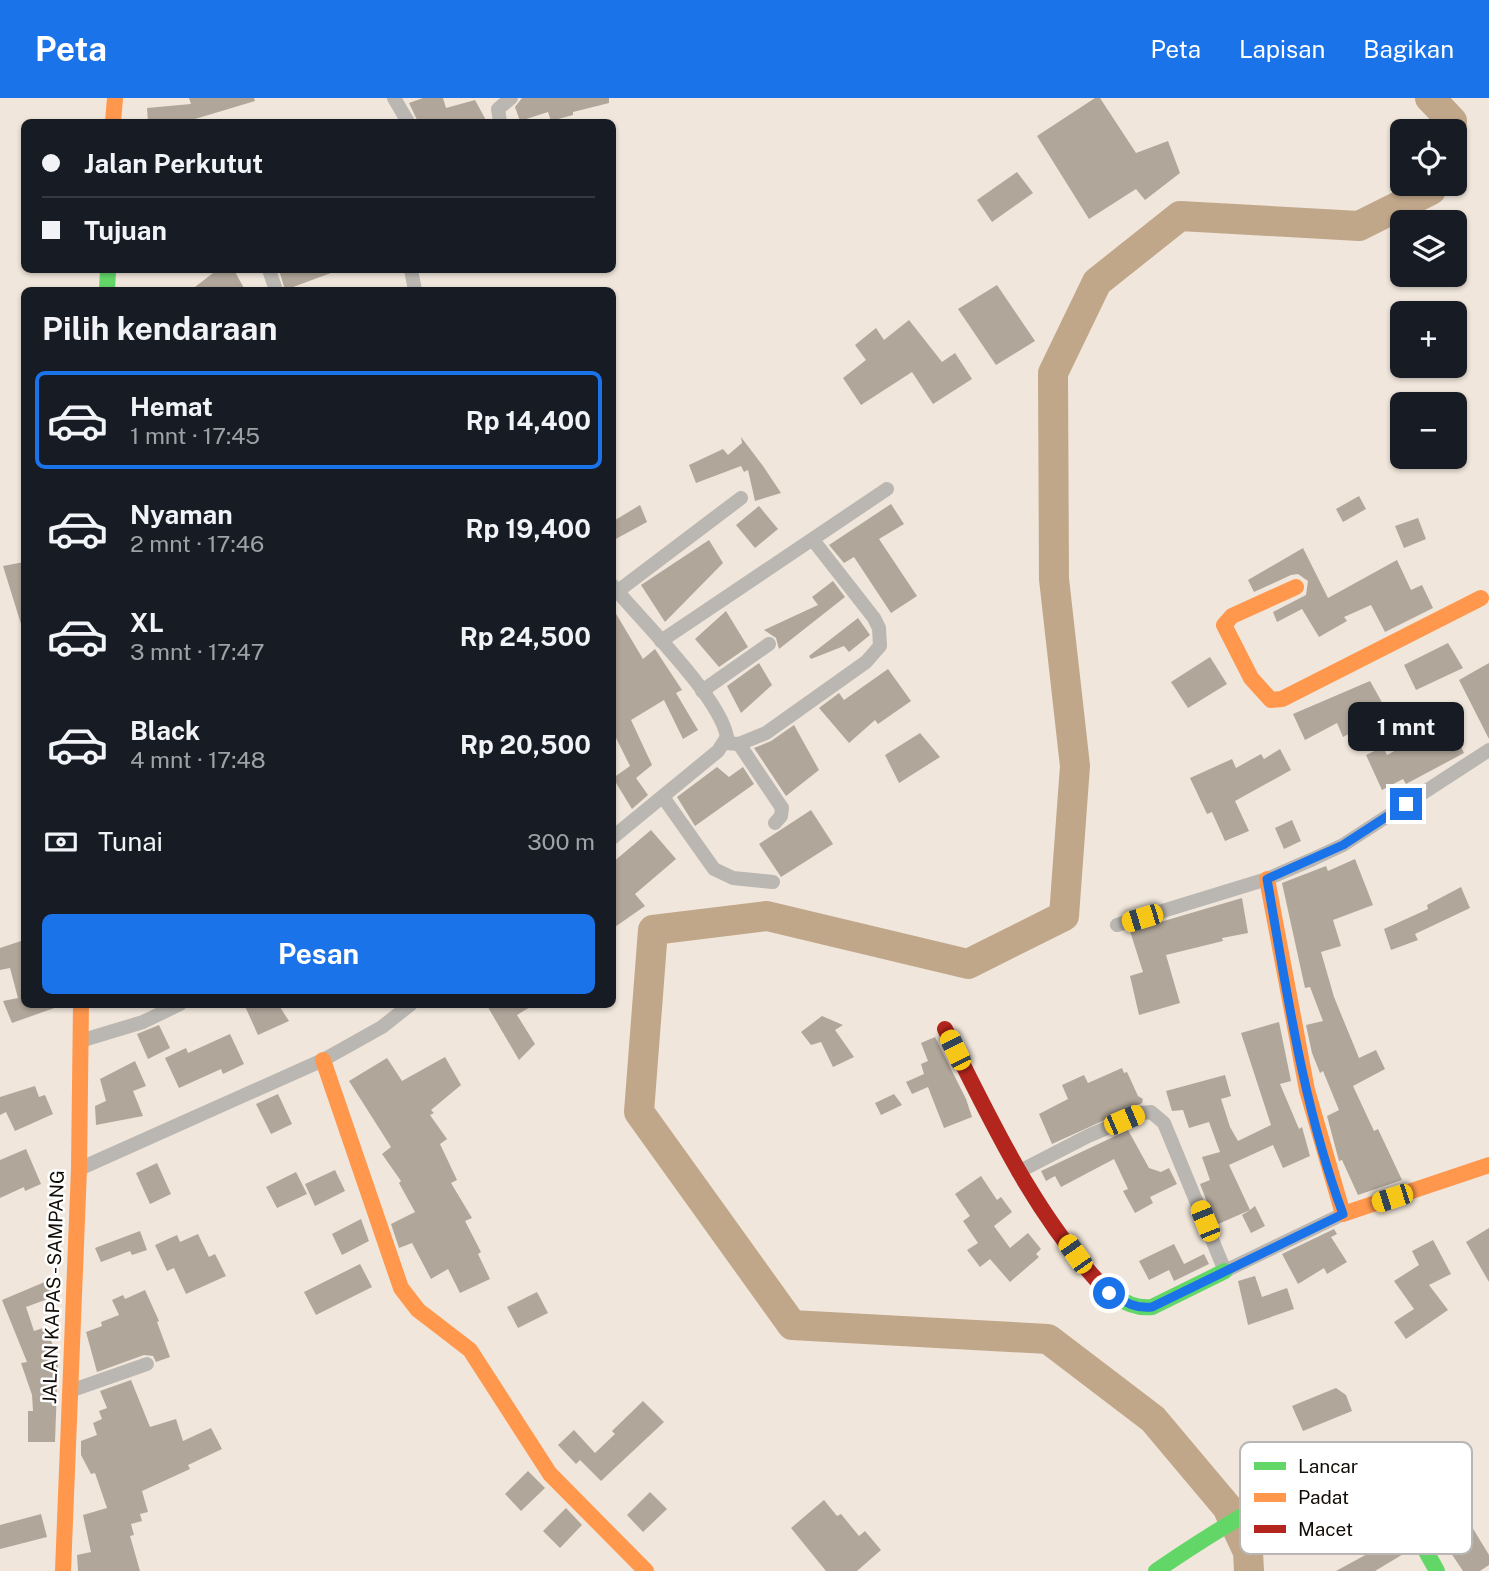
<!DOCTYPE html>
<html lang="id">
<head>
<meta charset="utf-8">
<style>
  :root { --surface:#171b24; --page:#242831; --text:#f1f3f6; --muted:#9ea1a6; --line:#363941; --accent:#1a73e8 }
  body { margin:0; font-family:"Public Sans",sans-serif; background:var(--page); color:var(--text); height:100vh; display:flex; flex-direction:column; font-size:26px; white-space:nowrap }
  * { box-sizing:border-box; margin:0 }
  p { font-size:23px; color:var(--muted) }
  .icon { flex:none; width:38px; height:38px; fill:none; stroke:currentColor; stroke-width:2; stroke-linecap:round; stroke-linejoin:round }
  .map { position:relative; flex:1; overflow:hidden }
  .side { position:absolute; left:21px; top:189px; width:595px; height:721px; display:flex; flex-direction:column; background:var(--surface); border-radius:10px; box-shadow:0 2px 5px #0004 }
  .side>* { flex:none }
  .banner { position:absolute; left:21px; top:21px; width:595px; height:154px; border-radius:10px; box-shadow:0 2px 5px #0004; display:grid; align-content:center; height:154px; padding:0 21px; background:var(--surface) }
  .buttons { position:absolute; left:1390px; top:21px; display:grid; gap:14px }
  .buttons a { display:grid; place-items:center; width:77px; height:77px; border-radius:10px; background:var(--surface); box-shadow:0 2px 5px #0004; font-size:35px }
  .end { position:absolute; width:32px; height:32px; margin:-16px; border:9px solid #1a73e8; background:#fff; box-shadow:0 0 0 4px #fff }
  .from { border-radius:50% }
  .bubble { position:absolute; height:49px; border-radius:10px; background:var(--surface); box-shadow:0 2px 5px #0004; font-size:23px; font-weight:700; line-height:49px; text-align:center }
  .car { position:absolute; width:21px; height:42px; margin:-21px -10px; border-radius:9px; box-shadow:0 0 5px 2px #0007; background:linear-gradient(#f5c518 24%,#345 0 40%,#f5c518 0 76%,#345 0 86%,#f5c518 0) }
  .banner b { display:flex; align-items:center; gap:24px; height:66px; font-size:26px }
  .banner b+b { border-top:2px solid var(--line) }
  .banner i { width:18px; height:18px; background:var(--text) }
  ul { padding:0; list-style:none }
  li { display:flex; align-items:center; gap:21px; height:98px; margin:0 14px 10px; padding:0 7px; border:4px solid transparent; border-radius:10px }
  li div { flex:1 }
  li b { display:block; font-size:26px }
  li em { font-style:normal; font-weight:700 }
  li.active { border-color:var(--accent) }
  li>.icon { width:63px; height:63px; stroke-width:1.5 }
  h2 { padding:0 21px; font-size:32px; line-height:84px }
  .pay { display:flex; align-items:center; gap:18px; height:77px; padding:0 21px; font-size:26px }
  .pay p { margin-inline-start:auto }
  .button { display:flex; gap:14px; margin-top:auto; padding:14px 21px }
  .button a { flex:1; height:80px; border-radius:10px; background:var(--accent); color:#fff; font-size:28px; font-weight:700; line-height:80px; text-align:center }
  header { display:flex; align-items:center; gap:42px; box-sizing:border-box; height:98px; padding:0 35px; background:var(--accent); color:#fff }
  header strong { font-size:33px }
  nav { display:flex; gap:38px; margin-inline-start:auto; font-size:24px }
  .map>svg:first-child { display:block }
</style>
</head>
<body>
<header>
<strong>Peta</strong>
<nav><a>Peta</a><a>Lapisan</a><a>Bagikan</a></nav>
</header>
<div class="map">
<svg width="1489" height="1473" viewBox="0 0 1489 1473">
  <rect width="100%" height="100%" fill="#f0e6db"/>
  <g fill="none" stroke-linecap="round" stroke-linejoin="round">
    <g stroke="#c1a78a" stroke-width="30">
      <path d="M 1430,0 L 1452,23 L 1449,33"/>
      <path d="M 1249,1473 L 1248,1454 L 1227,1409 L 1153,1321 L 1048,1241 L 792,1227 L 639,1014 L 653,832 L 767,818 L 968,866 L 1064,818 L 1075,668 L 1054,481 L 1053,275 L 1097,184 L 1180,118 L 1359,128 L 1431,92 L 1433,86"/>
    </g>
  </g>
  <g fill="#b1a69a">
    <path d="M 189,0 L 254,0 L 255,3 L 185,24 L 148,24 L 147,10 L 191,6 Z"/>
    <path d="M 423,0 L 443,0 L 446,10 L 475,2 L 487,24 L 418,24 L 409,5 Z"/>
    <path d="M 522,0 L 609,0 L 609,5 L 573,14 L 573,17 L 551,23 L 548,14 L 520,23 L 515,9 Z"/>
    <path d="M 1095,0 L 1100,0 L 1136,55 L 1168,43 L 1180,75 L 1145,102 L 1136,91 L 1089,121 L 1037,38 Z"/>
    <path d="M 1017,74 L 1033,95 L 992,124 L 977,102 Z"/>
    <path d="M 217,172 L 234,172 L 245,192 L 191,192 Z"/>
    <path d="M 279,172 L 339,172 L 285,192 Z"/>
    <path d="M 997,187 L 1035,243 L 996,267 L 958,211 Z"/>
    <path d="M 909,222 L 942,264 L 955,255 L 972,281 L 933,306 L 912,274 L 861,307 L 843,280 L 866,262 L 855,247 L 876,230 L 884,242 Z"/>
    <path d="M 741,339 L 763,368 L 781,395 L 755,403 L 748,372 L 744,374 L 741,368 L 696,385 L 689,367 L 723,351 L 728,357 L 742,345 Z"/>
    <path d="M 1359,398 L 1366,411 L 1343,424 L 1336,411 Z"/>
    <path d="M 891,406 L 904,426 L 879,441 L 917,498 L 891,515 L 854,459 L 844,465 L 829,447 Z"/>
    <path d="M 640,407 L 647,424 L 612,443 L 612,424 Z"/>
    <path d="M 759,408 L 778,431 L 755,450 L 736,427 Z"/>
    <path d="M 1418,420 L 1426,441 L 1404,450 L 1395,428 Z"/>
    <path d="M 709,442 L 723,465 L 665,524 L 641,487 Z"/>
    <path d="M 1303,450 L 1328,500 L 1397,462 L 1411,492 L 1422,487 L 1433,510 L 1385,534 L 1371,507 L 1344,519 L 1347,523 L 1319,539 L 1302,511 L 1277,524 L 1273,514 L 1306,497 L 1308,483 L 1298,476 L 1291,477 L 1254,494 L 1248,482 Z"/>
    <path d="M 24,464 L 24,526 L 21,526 L 3,468 Z"/>
    <path d="M 833,483 L 845,499 L 779,551 L 776,540 L 764,532 L 818,507 L 812,499 Z"/>
    <path d="M 612,509 L 643,561 L 655,551 L 682,592 L 676,595 L 698,632 L 683,641 L 664,602 L 631,622 L 652,667 L 636,680 L 648,697 L 632,711 L 613,680 L 630,668 L 612,632 Z"/>
    <path d="M 726,513 L 748,549 L 719,569 L 695,541 Z"/>
    <path d="M 858,520 L 870,537 L 849,554 L 844,548 L 811,561 L 809,558 Z"/>
    <path d="M 1448,545 L 1463,570 L 1416,592 L 1404,567 Z"/>
    <path d="M 1210,559 L 1227,586 L 1188,610 L 1171,584 Z"/>
    <path d="M 759,565 L 772,587 L 741,615 L 727,588 Z"/>
    <path d="M 1489,565 L 1489,641 L 1459,582 Z"/>
    <path d="M 888,571 L 911,603 L 878,626 L 875,622 L 849,645 L 819,610 L 839,595 L 844,602 Z"/>
    <path d="M 1370,583 L 1388,615 L 1343,639 L 1337,625 L 1305,642 L 1293,616 Z"/>
    <path d="M 1448,624 L 1464,655 L 1406,686 L 1403,681 L 1382,692 L 1366,657 L 1383,649 L 1387,657 Z"/>
    <path d="M 794,627 L 819,672 L 786,698 L 754,650 L 771,643 Z"/>
    <path d="M 920,635 L 940,659 L 899,685 L 885,657 Z"/>
    <path d="M 1280,651 L 1291,672 L 1235,703 L 1249,733 L 1225,743 L 1212,714 L 1207,716 L 1190,680 L 1232,661 L 1236,670 L 1261,656 L 1264,661 Z"/>
    <path d="M 717,669 L 729,679 L 743,669 L 754,686 L 695,728 L 677,699 Z"/>
    <path d="M 811,712 L 833,746 L 781,779 L 759,746 Z"/>
    <path d="M 1292,722 L 1301,743 L 1284,751 L 1275,730 Z"/>
    <path d="M 651,732 L 676,761 L 635,796 L 645,808 L 612,831 L 612,765 Z"/>
    <path d="M 1355,761 L 1373,807 L 1333,822 L 1341,848 L 1321,854 L 1334,899 L 1359,960 L 1376,952 L 1385,971 L 1353,988 L 1374,1033 L 1378,1031 L 1402,1082 L 1358,1097 L 1342,1062 L 1339,1063 L 1327,1018 L 1339,1012 L 1323,973 L 1320,975 L 1312,955 L 1306,927 L 1323,923 L 1310,889 L 1305,890 L 1282,785 L 1326,768 L 1328,773 Z"/>
    <path d="M 1461,789 L 1470,810 L 1415,836 L 1418,842 L 1391,852 L 1384,831 L 1428,811 L 1427,807 Z"/>
    <path d="M 1242,800 L 1248,835 L 1222,840 L 1223,843 L 1166,857 L 1180,905 L 1139,917 L 1130,878 L 1143,874 L 1130,833 Z"/>
    <path d="M 24,842 L 24,906 L 60,908 L 12,925 L 3,903 L 18,900 L 10,870 L 0,872 L 0,850 Z"/>
    <path d="M 244,906 L 278,906 L 289,923 L 258,937 Z"/>
    <path d="M 486,906 L 535,906 L 517,917 L 535,946 L 519,962 Z"/>
    <path d="M 822,918 L 843,927 L 835,932 L 854,959 L 833,969 L 821,944 L 811,947 L 801,934 Z"/>
    <path d="M 1279,924 L 1291,983 L 1280,986 L 1299,1031 L 1302,1029 L 1310,1058 L 1283,1070 L 1273,1047 L 1229,1067 L 1250,1112 L 1255,1108 L 1265,1128 L 1251,1135 L 1242,1117 L 1250,1112 L 1216,1127 L 1200,1086 L 1210,1082 L 1202,1059 L 1220,1054 L 1209,1024 L 1189,1030 L 1183,1012 L 1172,1013 L 1166,993 L 1225,977 L 1231,998 L 1221,1001 L 1230,1029 L 1238,1043 L 1271,1027 L 1241,935 Z"/>
    <path d="M 159,927 L 170,950 L 148,961 L 137,936 Z"/>
    <path d="M 230,936 L 244,966 L 223,976 L 221,971 L 179,990 L 165,960 L 186,950 L 188,955 Z"/>
    <path d="M 935,939 L 966,1001 L 972,1019 L 944,1030 L 928,989 L 912,996 L 906,984 L 924,976 L 921,966 L 928,963 L 921,945 Z"/>
    <path d="M 445,959 L 461,987 L 431,1012 L 434,1015 L 430,1017 L 447,1041 L 440,1046 L 457,1082 L 451,1085 L 472,1120 L 465,1123 L 481,1154 L 478,1156 L 490,1181 L 460,1195 L 448,1171 L 431,1181 L 412,1145 L 399,1150 L 391,1126 L 415,1114 L 399,1085 L 401,1083 L 382,1056 L 391,1049 L 349,983 L 387,960 L 402,983 Z"/>
    <path d="M 135,963 L 146,988 L 133,993 L 143,1018 L 96,1027 L 95,1008 L 106,1003 L 100,981 Z"/>
    <path d="M 1122,970 L 1124,975 L 1127,974 L 1138,998 L 1143,1001 L 1142,1005 L 1052,1046 L 1039,1016 L 1068,1001 L 1062,987 L 1084,977 L 1088,985 Z"/>
    <path d="M 35,988 L 39,999 L 45,997 L 53,1016 L 15,1033 L 6,1014 L 0,1017 L 0,999 Z"/>
    <path d="M 278,996 L 292,1026 L 271,1036 L 256,1006 Z"/>
    <path d="M 894,996 L 902,1007 L 881,1017 L 875,1005 Z"/>
    <path d="M 1128,1032 L 1149,1070 L 1161,1074 L 1169,1070 L 1177,1086 L 1150,1099 L 1153,1105 L 1135,1115 L 1123,1093 L 1128,1091 L 1114,1061 L 1061,1089 L 1055,1078 L 1046,1083 L 1041,1073 Z"/>
    <path d="M 26,1051 L 41,1086 L 25,1093 L 24,1089 L 0,1100 L 0,1062 Z"/>
    <path d="M 157,1065 L 171,1096 L 150,1106 L 136,1075 Z"/>
    <path d="M 335,1072 L 345,1093 L 315,1108 L 305,1086 Z"/>
    <path d="M 296,1074 L 307,1096 L 277,1110 L 266,1089 Z"/>
    <path d="M 981,1078 L 997,1102 L 1001,1099 L 1012,1114 L 994,1128 L 1010,1150 L 1028,1135 L 1041,1151 L 1036,1156 L 1039,1159 L 1010,1184 L 990,1161 L 980,1169 L 967,1152 L 978,1145 L 963,1123 L 970,1118 L 955,1096 Z"/>
    <path d="M 361,1121 L 369,1143 L 342,1157 L 332,1136 Z"/>
    <path d="M 1489,1130 L 1489,1184 L 1466,1144 Z"/>
    <path d="M 1334,1131 L 1337,1136 L 1331,1139 L 1347,1164 L 1327,1176 L 1324,1170 L 1298,1186 L 1282,1156 Z"/>
    <path d="M 140,1133 L 147,1152 L 132,1157 L 130,1153 L 101,1164 L 95,1150 Z"/>
    <path d="M 198,1136 L 209,1159 L 215,1156 L 226,1178 L 186,1196 L 174,1170 L 167,1173 L 155,1147 L 177,1137 L 180,1144 Z"/>
    <path d="M 1433,1142 L 1451,1176 L 1429,1187 L 1448,1212 L 1406,1241 L 1394,1224 L 1414,1211 L 1394,1183 L 1419,1167 L 1412,1153 Z"/>
    <path d="M 1174,1146 L 1184,1166 L 1204,1156 L 1209,1166 L 1174,1183 L 1169,1172 L 1149,1182 L 1139,1163 Z"/>
    <path d="M 360,1166 L 372,1189 L 316,1217 L 304,1194 Z"/>
    <path d="M 1255,1178 L 1262,1199 L 1287,1190 L 1294,1211 L 1248,1227 L 1238,1183 Z"/>
    <path d="M 47,1183 L 53,1199 L 26,1209 L 34,1233 L 46,1229 L 58,1261 L 55,1344 L 28,1344 L 28,1313 L 33,1313 L 32,1297 L 21,1265 L 27,1264 L 2,1202 Z"/>
    <path d="M 145,1192 L 159,1223 L 157,1224 L 170,1259 L 156,1264 L 153,1258 L 144,1257 L 97,1274 L 86,1234 L 102,1228 L 101,1224 L 119,1217 L 112,1202 L 123,1197 L 125,1201 Z"/>
    <path d="M 537,1194 L 548,1215 L 518,1230 L 507,1209 Z"/>
    <path d="M 131,1282 L 150,1329 L 176,1321 L 183,1343 L 211,1330 L 222,1351 L 188,1367 L 190,1371 L 142,1393 L 148,1414 L 140,1416 L 142,1423 L 131,1426 L 134,1437 L 130,1438 L 140,1473 L 78,1473 L 77,1457 L 91,1454 L 83,1417 L 107,1410 L 95,1375 L 91,1376 L 81,1357 L 81,1343 L 97,1337 L 93,1325 L 102,1321 L 99,1313 L 107,1310 L 100,1293 Z"/>
    <path d="M 1336,1290 L 1346,1297 L 1352,1313 L 1303,1333 L 1292,1308 Z"/>
    <path d="M 643,1303 L 664,1324 L 601,1383 L 580,1362 L 576,1366 L 558,1347 L 574,1332 L 595,1355 L 615,1336 L 612,1333 Z"/>
    <path d="M 528,1373 L 545,1390 L 521,1413 L 505,1396 Z"/>
    <path d="M 650,1394 L 667,1411 L 643,1434 L 627,1417 Z"/>
    <path d="M 824,1402 L 837,1418 L 841,1416 L 859,1438 L 865,1433 L 881,1452 L 857,1473 L 826,1473 L 791,1430 Z"/>
    <path d="M 566,1410 L 582,1427 L 560,1450 L 543,1433 Z"/>
    <path d="M 41,1416 L 47,1439 L 0,1451 L 0,1427 Z"/>
    <path d="M 1472,1429 L 1489,1457 L 1489,1467 L 1480,1473 L 1463,1473 L 1445,1446 Z"/>
    <path d="M 1402,1437 L 1410,1452 L 1375,1473 L 1336,1473 Z"/>
  </g>
  <g fill="none" stroke-linecap="round" stroke-linejoin="round">
    <g stroke="#bab6b1" stroke-width="14">
      <path d="M 394,0 L 408,24"/>
      <path d="M 500,24 L 498,11 L 511,0"/>
      <path d="M 269,172 L 276,192"/>
      <path d="M 411,172 L 415,192"/>
      <path d="M 612,487 C 640,521 720,599 727,639 L 718,653 L 612,740"/>
      <path d="M 618,493 L 741,400"/>
      <path d="M 661,543 L 887,391"/>
      <path d="M 702,593 L 769,546"/>
      <path d="M 725,645 L 739,646 L 766,635 L 866,564 L 880,548 L 879,530 L 874,520 L 813,442"/>
      <path d="M 739,646 L 782,710 L 781,718 L 775,725"/>
      <path d="M 663,699 L 714,771 L 733,780 L 773,784"/>
      <path d="M 1117,827 L 1267,781 L 1313,761 L 1343,747 L 1489,652"/>
      <path d="M 80,943 L 143,924 L 180,906"/>
      <path d="M 79,1071 L 323,962 L 382,929 L 411,906"/>
      <path d="M 1018,1074 L 1088,1038 L 1142,1015 L 1151,1014 L 1164,1025 L 1225,1173 L 1343,1116"/>
      <path d="M 70,1293 L 147,1266"/>
    </g>
    <g stroke="#63d668" stroke-width="16">
      <path d="M 107,192 L 108,172"/>
      <path d="M 1109,1195 C 1123,1203 1135,1211 1152,1209 L 1225,1173"/>
      <path d="M 1156,1473 C 1203,1441 1314,1368 1369,1366 L 1395,1398 L 1437,1473"/>
    </g>
    <g stroke="#ff974d" stroke-width="16">
      <path d="M 113,24 L 115,0"/>
      <path d="M 1296,489 L 1232,518 L 1224,527 L 1251,580 L 1271,602 L 1282,601 L 1481,500"/>
      <path d="M 1267,781 L 1307,992 L 1343,1116 L 1489,1067"/>
      <path d="M 323,962 L 401,1190 L 418,1212 L 470,1252 L 550,1376 L 646,1473"/>
      <path d="M 63,1473 L 79,1071 L 81,906"/>
    </g>
    <path stroke="#b3261e" stroke-width="16" d="M 945,931 C 991,1022 1036,1122 1109,1195"/>
  </g>
  <g fill="none" stroke-linecap="round" stroke-linejoin="round">
    <path stroke="#1a73e8" stroke-width="9" d="M 1109,1195 C 1123,1203 1135,1211 1152,1209 L 1343,1116 C 1303,1008 1287,894 1267,781 L 1343,747 L 1406,706"/>
  </g>
  <g text-anchor="middle" stroke-width="5" stroke-linejoin="round" paint-order="stroke">
    <g font-size="19" fill="#130d07" stroke="#fff">
      <text transform="translate(53 1189) rotate(-88)" y="7">JALAN KAPAS - SAMPANG</text>
    </g>
  </g>
  <rect x="1240" y="1344" width="232" height="112" rx="10" fill="#fff" stroke="#b8b6b5" stroke-width="2"/>
  <rect x="1254" y="1364" width="32" height="8" fill="#63d668"/>
  <rect x="1254" y="1395" width="32" height="9" fill="#ff974d"/>
  <rect x="1254" y="1427" width="32" height="8" fill="#b3261e"/>
  <g font-size="19" fill="#130d07">
    <text x="1298" y="1375">Lancar</text>
    <text x="1298" y="1406">Padat</text>
    <text x="1298" y="1438">Macet</text>
  </g>
</svg>
<div class="buttons">
<a><svg class="icon" aria-label="locate" viewBox="0 0 24 24"><circle cx="12" cy="12" r="6"/><path d="M12 2v4M12 18v4M2 12h4M18 12h4"/></svg></a>
<a><svg class="icon" aria-label="layers" viewBox="0 0 24 24"><path d="M12 4l9 5-9 5-9-5zM3 14l9 5 9-5"/></svg></a>
<a>+</a>
<a>−</a>
</div>
<i class="end from" style="left:1109px;top:1195px"></i>
<i class="end" style="left:1406px;top:706px"></i>
<div class="bubble" style="left:1348px;top:604px;width:116px">1 mnt</div>
<i class="car" style="left:1142px;top:820px;rotate:253deg"></i>
<i class="car" style="left:955px;top:952px;rotate:334deg"></i>
<i class="car" style="left:1124px;top:1022px;rotate:67deg"></i>
<i class="car" style="left:1392px;top:1100px;rotate:252deg"></i>
<i class="car" style="left:1205px;top:1123px;rotate:338deg"></i>
<i class="car" style="left:1075px;top:1156px;rotate:325deg"></i>
<div class="banner">
<b><i class="from"></i>Jalan Perkutut</b>
<b><i></i>Tujuan</b>
</div>
<section class="side">
<h2>Pilih kendaraan</h2>
<ul>
<li class="active"><svg class="icon" aria-label="car" viewBox="0 0 24 24"><path d="M5 17H2v-5l4-1 3-4h7l3 4 3 1v5h-3M9 17h6M6 11h13"/><circle cx="7" cy="17" r="2"/><circle cx="17" cy="17" r="2"/></svg><div><b>Hemat</b><p>1 mnt · 17:45</p></div><em>Rp 14,400</em></li>
<li><svg class="icon" aria-label="car" viewBox="0 0 24 24"><path d="M5 17H2v-5l4-1 3-4h7l3 4 3 1v5h-3M9 17h6M6 11h13"/><circle cx="7" cy="17" r="2"/><circle cx="17" cy="17" r="2"/></svg><div><b>Nyaman</b><p>2 mnt · 17:46</p></div><em>Rp 19,400</em></li>
<li><svg class="icon" aria-label="car" viewBox="0 0 24 24"><path d="M5 17H2v-5l4-1 3-4h7l3 4 3 1v5h-3M9 17h6M6 11h13"/><circle cx="7" cy="17" r="2"/><circle cx="17" cy="17" r="2"/></svg><div><b>XL</b><p>3 mnt · 17:47</p></div><em>Rp 24,500</em></li>
<li><svg class="icon" aria-label="car" viewBox="0 0 24 24"><path d="M5 17H2v-5l4-1 3-4h7l3 4 3 1v5h-3M9 17h6M6 11h13"/><circle cx="7" cy="17" r="2"/><circle cx="17" cy="17" r="2"/></svg><div><b>Black</b><p>4 mnt · 17:48</p></div><em>Rp 20,500</em></li>
</ul>
<div class="pay"><svg class="icon" aria-label="cash" viewBox="0 0 24 24"><path d="M3 7h18v10H3z"/><circle cx="12" cy="12" r="2"/></svg>Tunai<p>300 m</p></div>
<div class="button"><a>Pesan</a></div>
</section>
</div>
</body>
</html>
